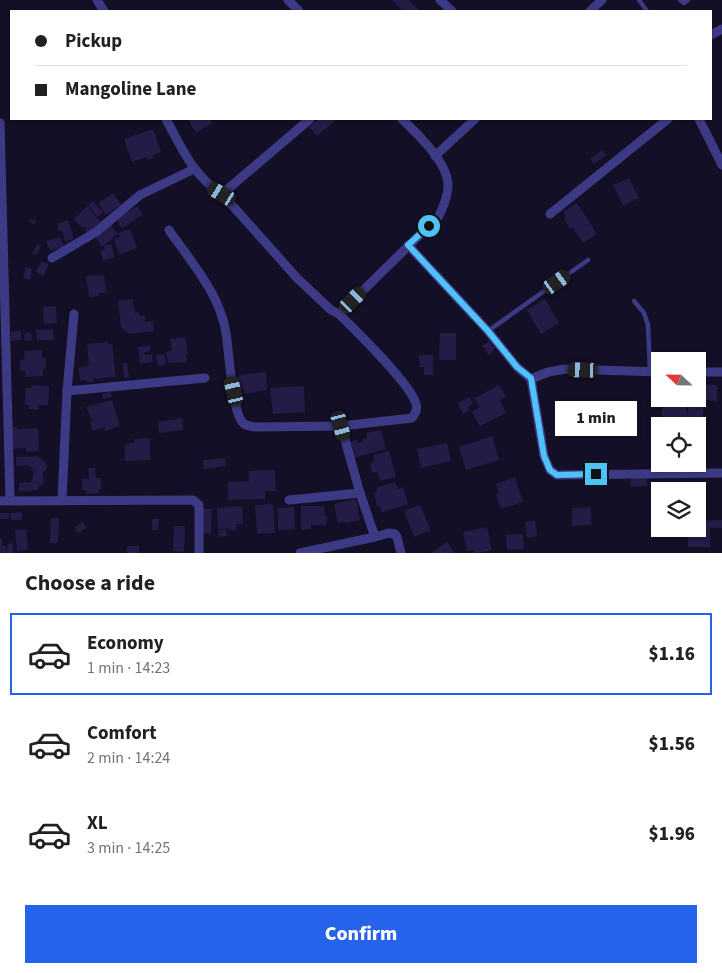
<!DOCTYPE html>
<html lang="en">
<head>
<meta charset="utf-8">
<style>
  :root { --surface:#fff; --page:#f2f2f2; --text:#202124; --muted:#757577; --line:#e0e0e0; --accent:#2563eb }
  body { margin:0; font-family:"Source Sans 3",sans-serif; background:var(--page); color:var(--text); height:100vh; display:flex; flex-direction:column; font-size:19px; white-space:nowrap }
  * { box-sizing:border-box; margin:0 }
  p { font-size:16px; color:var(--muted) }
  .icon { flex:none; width:28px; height:28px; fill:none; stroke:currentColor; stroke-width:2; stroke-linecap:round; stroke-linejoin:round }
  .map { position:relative; height:553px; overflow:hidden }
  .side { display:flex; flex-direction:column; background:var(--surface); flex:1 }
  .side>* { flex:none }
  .top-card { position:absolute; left:10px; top:10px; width:702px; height:110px; border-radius:0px; box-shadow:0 1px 4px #0004; display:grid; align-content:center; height:110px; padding:0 25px; background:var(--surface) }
  .needle { width:32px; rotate:292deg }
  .tools { position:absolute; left:651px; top:352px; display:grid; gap:10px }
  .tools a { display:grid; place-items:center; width:55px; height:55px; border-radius:0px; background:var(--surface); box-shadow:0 1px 4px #0004; font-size:25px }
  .end { position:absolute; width:22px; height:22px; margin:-11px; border:6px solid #4fc3f7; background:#111; box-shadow:0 0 0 2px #111 }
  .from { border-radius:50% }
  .bubble { position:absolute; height:35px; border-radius:0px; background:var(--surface); box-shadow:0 1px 4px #0004; font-size:16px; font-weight:800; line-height:35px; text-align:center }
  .car { position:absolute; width:15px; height:30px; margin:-15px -8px; border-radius:6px; box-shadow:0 0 4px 1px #0007; background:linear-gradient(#222 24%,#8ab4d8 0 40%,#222 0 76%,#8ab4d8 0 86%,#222 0) }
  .top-card b { display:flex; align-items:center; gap:18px; height:48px; font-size:19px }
  .top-card b+b { border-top:1px solid var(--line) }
  .top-card i { width:12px; height:12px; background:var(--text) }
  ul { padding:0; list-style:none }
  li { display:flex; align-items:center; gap:15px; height:82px; margin:0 10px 8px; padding:0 15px; border:2px solid transparent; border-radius:0px }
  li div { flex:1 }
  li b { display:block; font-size:19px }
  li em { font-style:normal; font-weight:800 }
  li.active { border-color:var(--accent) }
  li>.icon { width:45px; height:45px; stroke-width:1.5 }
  h2 { padding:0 25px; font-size:22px; line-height:60px }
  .cta { display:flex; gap:10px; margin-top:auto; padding:10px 25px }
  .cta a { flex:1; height:58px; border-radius:0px; background:var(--accent); color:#fff; font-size:20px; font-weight:800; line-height:58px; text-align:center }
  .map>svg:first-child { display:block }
</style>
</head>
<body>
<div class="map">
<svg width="722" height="553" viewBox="0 0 722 553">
  <rect width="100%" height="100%" fill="#130f26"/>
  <g fill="#241b47">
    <path d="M 392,0 L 408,0 L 420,11 L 403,11 Z"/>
    <path d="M 189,119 L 210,119 L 212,123 L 196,133 L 188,120 Z"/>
    <path d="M 319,119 L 337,119 L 317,136 L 309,127 Z"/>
    <path d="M 153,129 L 161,152 L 153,155 L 154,158 L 148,160 L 146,157 L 132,162 L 124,139 Z"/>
    <path d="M 602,150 L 606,155 L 594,164 L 590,159 Z"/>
    <path d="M 629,178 L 639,198 L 623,206 L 613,185 Z"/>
    <path d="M 113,193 L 121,205 L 106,215 L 98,203 Z"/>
    <path d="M 93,201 L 103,212 L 98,217 L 88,206 Z"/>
    <path d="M 577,203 L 597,234 L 583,243 L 573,228 L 570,229 L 564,219 L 566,217 L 563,212 Z"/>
    <path d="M 87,206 L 101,222 L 88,234 L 85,230 L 86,229 L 84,226 L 82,228 L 74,219 Z"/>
    <path d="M 137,206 L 143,215 L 122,228 L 116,219 Z"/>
    <path d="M 30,219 L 36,220 L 35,224 L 30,223 Z"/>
    <path d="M 68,220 L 74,239 L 65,242 L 62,231 L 59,232 L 57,224 Z"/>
    <path d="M 111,225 L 118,234 L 102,247 L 95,237 Z"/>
    <path d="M 130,229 L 137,248 L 119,255 L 114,239 L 120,237 L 118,233 Z"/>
    <path d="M 61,237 L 64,247 L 50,251 L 46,241 Z"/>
    <path d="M 38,244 L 41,246 L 36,255 L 32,253 Z"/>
    <path d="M 111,244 L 115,257 L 103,261 L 100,251 L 105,249 L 104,246 Z"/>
    <path d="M 41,261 L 49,264 L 43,276 L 36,272 Z"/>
    <path d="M 26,267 L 32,269 L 30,280 L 23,278 Z"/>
    <path d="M 104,275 L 106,293 L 99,293 L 99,296 L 89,297 L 86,276 Z"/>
    <path d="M 133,299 L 135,313 L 139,312 L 140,316 L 145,316 L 145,322 L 153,321 L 154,331 L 129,334 L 121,328 L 118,301 Z"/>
    <path d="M 545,299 L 559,323 L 541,334 L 527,310 Z"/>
    <path d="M 56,306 L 57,323 L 44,324 L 43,307 Z"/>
    <path d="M 53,329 L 54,340 L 37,340 L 36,330 Z"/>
    <path d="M 11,331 L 21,331 L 21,340 L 11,341 Z"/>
    <path d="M 440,333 L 456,333 L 456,360 L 439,360 Z"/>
    <circle cx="28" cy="337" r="4"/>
    <path d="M 185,337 L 188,354 L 186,354 L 187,362 L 168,363 L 166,352 L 172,351 L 170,339 Z"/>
    <path d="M 489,341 L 495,350 L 489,355 L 482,346 Z"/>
    <path d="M 108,342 L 108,344 L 112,344 L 116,377 L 93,379 L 93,382 L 87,383 L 86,380 L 80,380 L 78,368 L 89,366 L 87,344 Z"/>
    <path d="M 150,346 L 150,351 L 145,352 L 145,355 L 152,354 L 153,362 L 140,364 L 138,347 Z"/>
    <path d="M 42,350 L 42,358 L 46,358 L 46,369 L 43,369 L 43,376 L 25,377 L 25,370 L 20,371 L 20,360 L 25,359 L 24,351 Z"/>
    <path d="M 164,354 L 166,364 L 158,366 L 156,355 Z"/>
    <path d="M 419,355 L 433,355 L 433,375 L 424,375 L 424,367 L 420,367 Z"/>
    <path d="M 123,363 L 127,363 L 129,378 L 124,378 Z"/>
    <path d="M 266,372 L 267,390 L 244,394 L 244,389 L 239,390 L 238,375 Z"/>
    <path d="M 698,384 L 717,385 L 717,401 L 704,400 L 703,418 L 687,417 L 689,399 L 698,399 Z"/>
    <path d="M 32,385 L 49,386 L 48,405 L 38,405 L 38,410 L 29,409 L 29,405 L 25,405 L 26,388 L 32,388 Z"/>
    <path d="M 499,385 L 506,397 L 500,400 L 506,413 L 480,426 L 472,412 L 480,407 L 475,398 Z"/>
    <path d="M 304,386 L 305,412 L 273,414 L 270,388 Z"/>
    <path d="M 111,392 L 112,397 L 103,399 L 102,394 Z"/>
    <path d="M 470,397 L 473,404 L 468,407 L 470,410 L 463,414 L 458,403 Z"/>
    <path d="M 112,400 L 120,426 L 105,431 L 104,427 L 93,431 L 90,421 L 92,421 L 86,407 Z"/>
    <path d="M 662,403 L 686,403 L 687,421 L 662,422 Z"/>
    <path d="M 182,418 L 183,430 L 159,433 L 158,422 Z"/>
    <path d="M 11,427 L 17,427 L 17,429 L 38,428 L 39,451 L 26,452 L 26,448 L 13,449 Z"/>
    <path d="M 381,430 L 386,449 L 353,458 L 349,442 L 357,440 L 358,443 L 363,442 L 362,439 L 367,438 L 366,433 Z"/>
    <path d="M 492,436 L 499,460 L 466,470 L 459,447 Z"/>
    <path d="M 150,438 L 150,460 L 125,461 L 125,444 L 134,443 L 134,439 Z"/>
    <path d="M 447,443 L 451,461 L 421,468 L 417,449 Z"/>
    <path d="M 389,451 L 396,477 L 380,481 L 377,472 L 372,473 L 370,463 L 375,462 L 373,455 Z"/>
    <path d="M 37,456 L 45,462 L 47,466 L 46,470 L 43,472 L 44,484 L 38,487 L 37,490 L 19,492 L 19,483 L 31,482 L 34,474 L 32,468 L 28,465 L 16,466 L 16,457 Z"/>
    <path d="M 225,458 L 226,466 L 204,469 L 203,460 Z"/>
    <path d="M 88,468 L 95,468 L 96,478 L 101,478 L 101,489 L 99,489 L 99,493 L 86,494 L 86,490 L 82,490 L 82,479 L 89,479 Z"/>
    <path d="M 275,470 L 276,491 L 265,491 L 265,499 L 228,500 L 228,482 L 249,481 L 249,471 Z"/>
    <path d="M 515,477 L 523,502 L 501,509 L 496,494 L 499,493 L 496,484 Z"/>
    <path d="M 647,477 L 647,486 L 631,487 L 631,478 Z"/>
    <path d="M 395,482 L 398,489 L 403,487 L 408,504 L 382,512 L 380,506 L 377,506 L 374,493 L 377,492 L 376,488 Z"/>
    <path d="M 356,499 L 360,520 L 345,523 L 344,521 L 338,523 L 334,504 Z"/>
    <path d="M 273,504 L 275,533 L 257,534 L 255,505 Z"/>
    <path d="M 420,505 L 431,530 L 414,537 L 404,511 Z"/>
    <path d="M 242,506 L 243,524 L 236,524 L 236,530 L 227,530 L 231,528 L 218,529 L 217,508 Z"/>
    <path d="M 301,506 L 324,506 L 325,516 L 328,516 L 326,525 L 311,525 L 311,529 L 301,530 Z"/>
    <path d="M 294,507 L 295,529 L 278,530 L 278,508 Z"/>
    <path d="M 591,507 L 591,525 L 572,526 L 572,508 Z"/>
    <path d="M 201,509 L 212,509 L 211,534 L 201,533 Z"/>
    <path d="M 22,512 L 22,520 L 11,520 L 10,513 Z"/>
    <rect x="0" y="513" width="9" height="6"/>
    <path d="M 51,518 L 59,518 L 58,543 L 50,543 Z"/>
    <path d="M 152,519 L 159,519 L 158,530 L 152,530 Z"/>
    <path d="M 535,520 L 537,536 L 527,538 L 525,522 Z"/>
    <path d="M 722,520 L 722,528 L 710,528 L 710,547 L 688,547 L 688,529 L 698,529 L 698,521 Z"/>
    <path d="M 83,522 L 86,528 L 78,533 L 75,527 Z"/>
    <path d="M 174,526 L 185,526 L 184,552 L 173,551 Z"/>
    <path d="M 487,527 L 492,550 L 479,553 L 474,553 L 474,550 L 467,551 L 463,532 Z"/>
    <path d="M 26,529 L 28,550 L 17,551 L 15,530 Z"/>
    <path d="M 226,529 L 227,536 L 219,537 L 218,530 Z"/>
    <path d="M 523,534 L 524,549 L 507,550 L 506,535 Z"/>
    <path d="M 0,538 L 2,538 L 3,546 L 6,546 L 6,553 L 0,553 Z"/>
    <path d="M 447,542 L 454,552 L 453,553 L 431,553 Z"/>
    <path d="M 13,543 L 13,553 L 7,553 L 7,544 Z"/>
    <rect x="127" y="546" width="12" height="7"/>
  </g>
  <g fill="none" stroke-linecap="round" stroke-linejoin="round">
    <g stroke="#3d3a85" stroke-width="4.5">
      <path d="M 639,0 L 647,11"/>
      <path d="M 680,0 L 684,3 L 688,0"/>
      <path d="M 634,301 L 644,313 L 648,325 L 650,372"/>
      <path d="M 488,331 L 588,260"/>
    </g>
    <g stroke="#3d3a85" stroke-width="9">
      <path d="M 97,0 L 104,11"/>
      <path d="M 288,0 L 299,11"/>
      <path d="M 440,0 L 452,11"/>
      <path d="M 590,11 L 602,0"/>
      <path d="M 711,35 L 722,29"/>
      <path d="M 166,119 C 181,147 194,177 222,194 L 297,278 L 331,310 L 339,314 C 356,331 411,384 416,404 C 418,409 415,414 412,418 L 341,426 L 254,427 C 251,426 246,426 243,423 C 232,413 229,350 226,333 C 220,294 191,262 169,230"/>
      <path d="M 699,119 L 722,165"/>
      <path d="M 0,123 L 10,500"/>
      <path d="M 435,156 L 475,119"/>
      <path d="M 222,194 L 310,119"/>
      <path d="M 550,214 L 668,119"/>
      <path d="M 408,245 L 488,331 L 517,367 L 531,379 L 544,456 L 550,470 L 557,475 L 722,473"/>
      <path d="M 52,258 L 96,232 L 140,195 L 194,169"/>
      <path d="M 339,314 L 439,216 C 443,207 448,197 448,186 C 448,162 418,135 402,119"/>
      <path d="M 698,372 L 722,372"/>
      <path d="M 531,379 L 548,372 L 566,369 L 660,372"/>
      <path d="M 67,391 L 205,378"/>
      <path d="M 341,426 L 360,493 L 375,537 L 389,533 L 395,534 L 397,537 L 401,553"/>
      <path d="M 62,500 L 67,391 L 74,314"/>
      <path d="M 289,500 L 360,493"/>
      <path d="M 0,501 L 193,500 L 199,505 L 199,553"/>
      <path d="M 300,553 L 375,537"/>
    </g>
  </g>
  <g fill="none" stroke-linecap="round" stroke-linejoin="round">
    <path stroke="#4fc3f7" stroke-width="6" d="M 429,226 L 408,245 L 488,331 L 517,367 L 531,378 L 544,456 L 550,470 L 557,475 L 596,474"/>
  </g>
</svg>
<div class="tools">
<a><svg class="needle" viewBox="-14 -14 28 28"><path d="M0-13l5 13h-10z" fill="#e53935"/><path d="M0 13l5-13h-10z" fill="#757577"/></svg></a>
<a><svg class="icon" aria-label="locate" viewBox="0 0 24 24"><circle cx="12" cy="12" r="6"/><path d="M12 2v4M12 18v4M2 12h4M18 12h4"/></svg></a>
<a><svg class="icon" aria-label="layers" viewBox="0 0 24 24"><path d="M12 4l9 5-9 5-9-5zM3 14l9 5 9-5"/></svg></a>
</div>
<i class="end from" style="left:429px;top:226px"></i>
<i class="end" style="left:596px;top:474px"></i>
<div class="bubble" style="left:555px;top:401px;width:82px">1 min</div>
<i class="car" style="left:222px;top:194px;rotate:301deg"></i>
<i class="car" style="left:557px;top:282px;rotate:55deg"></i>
<i class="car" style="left:353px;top:300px;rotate:45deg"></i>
<i class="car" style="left:583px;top:370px;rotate:272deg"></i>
<i class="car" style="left:234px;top:391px;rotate:347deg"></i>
<i class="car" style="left:341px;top:426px;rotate:165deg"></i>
<div class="top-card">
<b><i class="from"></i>Pickup</b>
<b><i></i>Mangoline Lane</b>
</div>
</div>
<section class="side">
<h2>Choose a ride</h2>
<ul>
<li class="active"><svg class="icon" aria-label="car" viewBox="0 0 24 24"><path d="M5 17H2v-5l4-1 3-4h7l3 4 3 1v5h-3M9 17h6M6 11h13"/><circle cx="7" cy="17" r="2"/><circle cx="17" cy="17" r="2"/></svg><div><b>Economy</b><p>1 min · 14:23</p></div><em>$1.16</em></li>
<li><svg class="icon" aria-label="car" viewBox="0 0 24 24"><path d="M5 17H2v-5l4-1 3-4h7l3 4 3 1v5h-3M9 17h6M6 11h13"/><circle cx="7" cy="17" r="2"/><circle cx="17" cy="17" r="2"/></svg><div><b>Comfort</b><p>2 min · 14:24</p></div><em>$1.56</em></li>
<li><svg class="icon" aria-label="car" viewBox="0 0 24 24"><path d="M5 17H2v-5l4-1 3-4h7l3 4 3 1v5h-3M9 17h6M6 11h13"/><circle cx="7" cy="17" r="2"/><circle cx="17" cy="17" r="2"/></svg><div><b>XL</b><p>3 min · 14:25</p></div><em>$1.96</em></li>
</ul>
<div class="cta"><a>Confirm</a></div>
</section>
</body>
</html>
